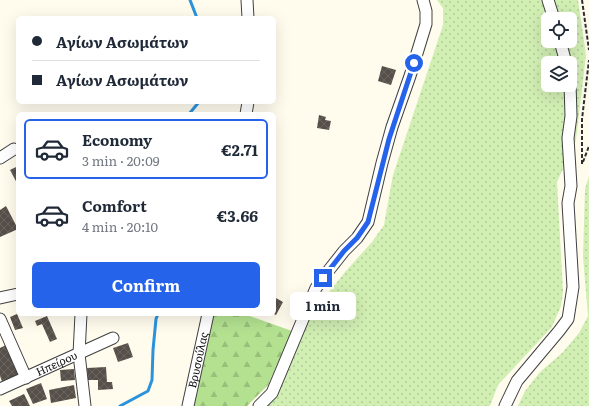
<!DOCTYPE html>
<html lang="en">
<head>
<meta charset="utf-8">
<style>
  :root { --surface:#fff; --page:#f6f6f7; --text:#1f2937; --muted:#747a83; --line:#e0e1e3; --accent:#2563eb }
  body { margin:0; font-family:Literata,serif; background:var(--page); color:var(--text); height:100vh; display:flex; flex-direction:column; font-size:15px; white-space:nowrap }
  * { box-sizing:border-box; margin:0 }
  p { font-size:13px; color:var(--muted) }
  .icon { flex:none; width:22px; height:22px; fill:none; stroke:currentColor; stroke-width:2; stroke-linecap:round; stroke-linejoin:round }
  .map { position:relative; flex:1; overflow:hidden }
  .panel { position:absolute; left:16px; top:112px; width:260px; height:204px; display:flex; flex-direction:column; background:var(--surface); border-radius:6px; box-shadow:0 4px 16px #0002 }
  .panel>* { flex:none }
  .guide { position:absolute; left:16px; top:16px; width:260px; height:88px; border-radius:6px; box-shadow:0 4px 16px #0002; display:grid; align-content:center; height:88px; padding:0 16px; background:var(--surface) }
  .controls { position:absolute; left:541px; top:12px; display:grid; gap:8px }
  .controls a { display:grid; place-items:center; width:36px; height:36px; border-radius:6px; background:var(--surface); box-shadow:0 4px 16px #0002; font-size:20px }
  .end { position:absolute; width:18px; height:18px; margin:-9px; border:5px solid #2563eb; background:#fff; box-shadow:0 0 0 2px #fff }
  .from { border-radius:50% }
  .bubble { position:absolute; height:28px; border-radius:6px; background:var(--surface); box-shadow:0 4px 16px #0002; font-size:13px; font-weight:700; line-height:28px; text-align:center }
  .guide b { display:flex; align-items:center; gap:14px; height:38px; font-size:15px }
  .guide b+b { border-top:1px solid var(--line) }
  .guide i { width:10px; height:10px; background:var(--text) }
  ul { padding:7px 0 0; list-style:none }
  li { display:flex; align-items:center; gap:12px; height:60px; margin:0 8px 6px; padding:0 8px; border:2px solid transparent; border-radius:6px }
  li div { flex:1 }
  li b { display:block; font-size:15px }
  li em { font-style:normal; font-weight:700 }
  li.on { border-color:var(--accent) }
  li>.icon { width:36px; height:36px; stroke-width:1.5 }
  .cta { display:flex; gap:8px; margin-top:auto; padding:8px 16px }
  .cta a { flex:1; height:46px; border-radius:6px; background:var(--accent); color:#fff; font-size:16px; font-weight:700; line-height:46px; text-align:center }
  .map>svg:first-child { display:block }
</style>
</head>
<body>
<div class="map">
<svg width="589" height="406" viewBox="0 0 589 406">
  <defs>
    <pattern id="grass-dots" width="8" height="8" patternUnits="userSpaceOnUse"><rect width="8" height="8" fill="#d1eeb3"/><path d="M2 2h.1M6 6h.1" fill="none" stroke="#b2cb99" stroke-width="1.8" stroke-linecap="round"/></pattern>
    <pattern id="forest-firs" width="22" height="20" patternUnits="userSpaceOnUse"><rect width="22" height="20" fill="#b3e190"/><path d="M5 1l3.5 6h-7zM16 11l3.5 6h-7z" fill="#99c07b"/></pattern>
    <pattern id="building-cross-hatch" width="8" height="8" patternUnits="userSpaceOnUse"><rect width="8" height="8" fill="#574f49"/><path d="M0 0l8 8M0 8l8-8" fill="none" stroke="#6a645f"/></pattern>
  </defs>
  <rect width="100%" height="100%" fill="#fffcee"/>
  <g fill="url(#grass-dots)" fill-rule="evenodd">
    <path d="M 437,0 L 578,0 L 586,55 L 576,140 L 557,182 L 563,292 L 561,306 L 552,327 L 498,385 L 490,406 L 265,406 L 277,393 L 312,314 L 345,272 L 372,242 L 384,225 L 393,175 L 443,25 L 443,8 ZM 548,19 L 570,19 L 570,41 L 548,41 ZM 548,63 L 570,63 L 570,85 L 548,85 Z"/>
    <path d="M 589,176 L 589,406 L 518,406 L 525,391 L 540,372 L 562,353 L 579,333 L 588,316 L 583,257 L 585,189 Z"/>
  </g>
  <path fill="url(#forest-firs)" d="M 214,314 L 244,314 L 292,331 L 268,385 L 247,406 L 193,406 L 196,398 Z"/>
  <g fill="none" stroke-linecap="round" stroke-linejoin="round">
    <g stroke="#2b93dc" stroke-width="3">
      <path d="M 190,0 L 197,18"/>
      <path d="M 189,114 L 199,102"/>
      <path d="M 120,406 L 148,391 L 152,380 L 153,350 L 156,319 L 158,314"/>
    </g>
  </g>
  <g fill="url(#building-cross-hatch)">
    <path d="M 382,66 L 396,70 L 391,85 L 378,81 Z"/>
    <path d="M 319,115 L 326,117 L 325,120 L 331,121 L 329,130 L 317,128 Z"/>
    <path d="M 18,166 L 18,185 L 10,170 Z"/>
    <path d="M 6,206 L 18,229 L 0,237 L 0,210 Z"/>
    <path d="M 274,297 L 283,302 L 276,315 L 274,314 Z"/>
    <path d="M 17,314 L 23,328 L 15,330 L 10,317 Z"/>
    <path d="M 47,316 L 57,339 L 50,342 L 42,324 L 37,326 L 35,321 Z"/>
    <path d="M 128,343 L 133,357 L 118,362 L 113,348 Z"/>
    <path d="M 8,344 L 22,376 L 3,384 L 0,376 L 0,348 Z"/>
    <path d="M 106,367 L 107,382 L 112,382 L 113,389 L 98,390 L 98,380 L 88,380 L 87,368 Z"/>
    <path d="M 74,369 L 75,380 L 61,381 L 60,370 Z"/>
    <path d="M 41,383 L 47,399 L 33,404 L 26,389 Z"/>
    <path d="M 74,385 L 76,398 L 51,403 L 49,390 Z"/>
    <path d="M 24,394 L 30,406 L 12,406 L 9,401 Z"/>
  </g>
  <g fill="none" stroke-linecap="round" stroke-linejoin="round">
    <g stroke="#404040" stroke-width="13">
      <g id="minor">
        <path d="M 247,0 L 248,18"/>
        <path d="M 548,0 L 554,19"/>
        <path d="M 560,41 L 566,63"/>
        <path d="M 246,114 L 248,102"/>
        <path d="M 0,158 L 14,149"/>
        <path d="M 0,298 L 18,294"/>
        <path d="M 81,314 L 79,354 L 85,406"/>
        <path d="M 0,319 L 26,378"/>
        <path id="s1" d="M 0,389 L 113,338"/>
        <path id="s2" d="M 188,406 L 208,314"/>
        <path d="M 259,406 L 272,393 L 316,288 L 329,270 L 344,251 L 357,238 L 368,222 L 382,163 L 392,127 L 410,76 L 426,24 L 426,11 L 423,0"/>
        <path d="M 505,406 L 517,381 L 559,331 L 568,319 L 573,287 L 568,203 L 571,186 L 568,138 L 571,116 L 570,83"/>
      </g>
    </g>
    <g stroke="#2f2f2f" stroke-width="2" stroke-dasharray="4 2" stroke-linecap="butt">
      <path d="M 582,0 L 589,50"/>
      <path d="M 583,162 L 589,146"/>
      <path d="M 582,164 L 582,119 L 589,60"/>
    </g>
    <use href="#minor" stroke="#fff" stroke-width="11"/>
  </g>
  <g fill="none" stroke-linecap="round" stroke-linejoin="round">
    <path stroke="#2563eb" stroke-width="5" d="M 323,278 L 344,251 L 357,238 L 368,222 L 389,139 L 414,63"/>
  </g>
  <g text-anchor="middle" stroke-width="4" stroke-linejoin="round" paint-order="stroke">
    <g font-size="11" fill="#0d0d0d" stroke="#fff">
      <text dy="4" stroke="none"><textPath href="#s2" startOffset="47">Βρυσούλας</textPath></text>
      <text dy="4" stroke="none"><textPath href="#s1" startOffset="62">Ηπείρου</textPath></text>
    </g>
  </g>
</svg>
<div class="controls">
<a><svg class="icon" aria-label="locate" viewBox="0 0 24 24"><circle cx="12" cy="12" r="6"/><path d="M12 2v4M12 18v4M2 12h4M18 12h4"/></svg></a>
<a><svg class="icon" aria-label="layers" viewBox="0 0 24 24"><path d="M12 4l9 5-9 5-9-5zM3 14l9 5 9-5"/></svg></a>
</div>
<i class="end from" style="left:414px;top:63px"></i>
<i class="end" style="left:323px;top:278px"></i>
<div class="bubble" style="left:290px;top:292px;width:66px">1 min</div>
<div class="guide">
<b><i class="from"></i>Αγίων Ασωμάτων</b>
<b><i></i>Αγίων Ασωμάτων</b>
</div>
<section class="panel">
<ul>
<li class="on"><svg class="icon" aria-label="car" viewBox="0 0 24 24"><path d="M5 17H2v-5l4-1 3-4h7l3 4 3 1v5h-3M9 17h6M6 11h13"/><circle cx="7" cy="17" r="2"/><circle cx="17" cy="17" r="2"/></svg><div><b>Economy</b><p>3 min · 20:09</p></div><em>€2.71</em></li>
<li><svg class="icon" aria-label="car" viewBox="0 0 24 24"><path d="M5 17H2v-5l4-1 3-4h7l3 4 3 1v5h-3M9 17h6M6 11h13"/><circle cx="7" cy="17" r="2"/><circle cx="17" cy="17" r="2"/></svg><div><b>Comfort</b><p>4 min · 20:10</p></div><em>€3.66</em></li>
</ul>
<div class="cta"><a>Confirm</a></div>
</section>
</div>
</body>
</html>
